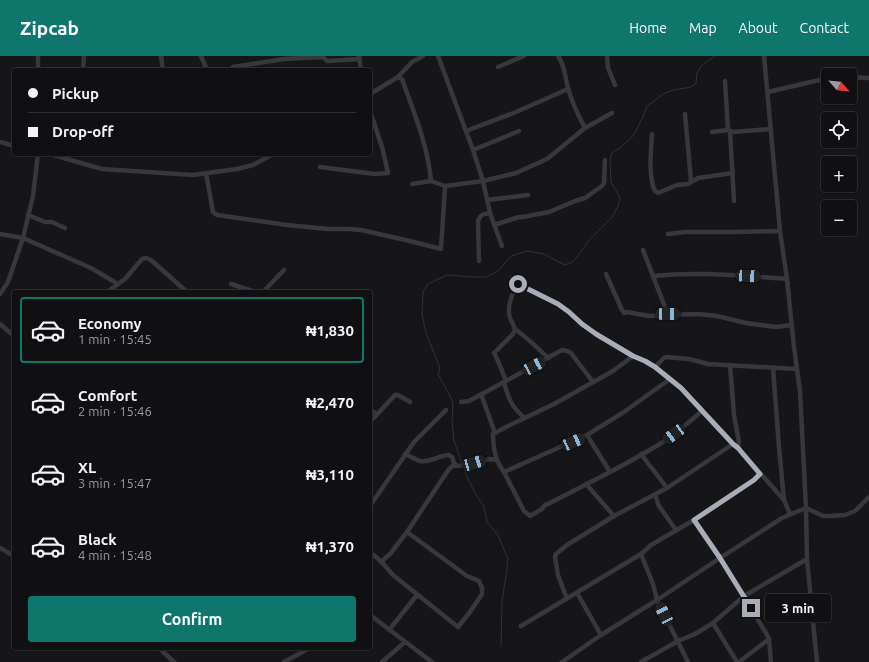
<!DOCTYPE html>
<html lang="en">
<head>
<meta charset="utf-8">
<style>
  :root { --surface:#101012; --page:#19191b; --text:#f1f3f6; --muted:#9c9d9f; --line:#303032; --accent:#0f766e }
  body { margin:0; font-family:Ubuntu,sans-serif; background:var(--page); color:var(--text); height:100vh; display:flex; flex-direction:column; font-size:15px; white-space:nowrap }
  * { box-sizing:border-box; margin:0 }
  p { font-size:13px; color:var(--muted) }
  .icon { flex:none; width:22px; height:22px; fill:none; stroke:currentColor; stroke-width:2; stroke-linecap:round; stroke-linejoin:round }
  .map { position:relative; flex:1; overflow:hidden }
  .drawer { position:absolute; left:12px; top:234px; width:360px; height:360px; display:flex; flex-direction:column; background:var(--surface); border-radius:4px; box-shadow:0 1px 3px #0004,0 0 0 1px var(--line) }
  .drawer>* { flex:none }
  .top-card { position:absolute; left:12px; top:12px; width:360px; height:88px; border-radius:4px; box-shadow:0 1px 3px #0004,0 0 0 1px var(--line); display:grid; align-content:center; height:88px; padding:0 16px; background:var(--surface) }
  .needle { width:26px; rotate:117deg }
  .fabs { position:absolute; left:821px; top:12px; display:grid; gap:8px }
  .fabs a { display:grid; place-items:center; width:36px; height:36px; border-radius:4px; background:var(--surface); box-shadow:0 1px 3px #0004,0 0 0 1px var(--line); font-size:20px }
  .end { position:absolute; width:18px; height:18px; margin:-9px; border:5px solid #a8adb8; background:#111; box-shadow:0 0 0 2px #111 }
  .from { border-radius:50% }
  .bubble { position:absolute; height:28px; border-radius:4px; background:var(--surface); box-shadow:0 1px 3px #0004,0 0 0 1px var(--line); font-size:13px; font-weight:600; line-height:28px; text-align:center }
  .car { position:absolute; width:12px; height:24px; margin:-12px -6px; border-radius:5px; box-shadow:0 0 3px 1px #0007; background:linear-gradient(#222 24%,#8ab4d8 0 40%,#222 0 76%,#8ab4d8 0 86%,#222 0) }
  .top-card b { display:flex; align-items:center; gap:14px; height:38px; font-size:15px }
  .top-card b+b { border-top:1px solid var(--line) }
  .top-card i { width:10px; height:10px; background:var(--text) }
  ul { padding:7px 0 0; list-style:none }
  li { display:flex; align-items:center; gap:12px; height:66px; margin:0 8px 6px; padding:0 8px; border:2px solid transparent; border-radius:4px }
  li div { flex:1 }
  li b { display:block; font-size:15px }
  li em { font-style:normal; font-weight:600 }
  li.selected { border-color:var(--accent) }
  li>.icon { width:36px; height:36px; stroke-width:1.5 }
  .cta { display:flex; gap:8px; margin-top:auto; padding:8px 16px }
  .cta a { flex:1; height:46px; border-radius:4px; background:var(--accent); color:#fff; font-size:16px; font-weight:600; line-height:46px; text-align:center }
  header { display:flex; align-items:center; gap:24px; box-sizing:border-box; height:56px; padding:0 20px; background:var(--accent); color:#fff }
  header strong { font-size:19px }
  nav { display:flex; gap:22px; margin-inline-start:auto; font-size:14px }
  .map>svg:first-child { display:block }
</style>
</head>
<body>
<header>
<strong>Zipcab</strong>
<nav><a>Home</a><a>Map</a><a>About</a><a>Contact</a></nav>
</header>
<div class="map">
<svg width="869" height="606" viewBox="0 0 869 606">
  <rect width="100%" height="100%" fill="#161618"/>
  <g fill="none" stroke-linecap="round" stroke-linejoin="round">
    <g stroke="#2c353c" stroke-width="1">
      <path d="M 462,407 L 454,385 L 452,363 L 453,351 L 452,344 L 438,318 L 440,312 L 426,277 L 422,258 L 423,236 L 428,228 L 447,219 L 473,221 L 486,221 L 498,215 L 511,200 L 528,195 L 544,198 L 557,205 L 565,209 L 573,206 L 591,182 L 612,161 L 618,150 L 620,142 L 611,126 L 610,107 L 611,99 L 613,96 L 620,92 L 632,81 L 638,71 L 644,58 L 647,50 L 663,38 L 674,34 L 691,31 L 696,27 L 697,17 L 702,9 L 715,0"/>
      <path d="M 464,412 L 467,421 L 475,437 L 483,449 L 486,460 L 487,466 L 498,479 L 508,503 L 507,513 L 502,545 L 501,590"/>
    </g>
    <g stroke="#37383d" stroke-width="4.5">
      <path d="M 161,0 L 163,14"/>
      <path d="M 201,0 L 207,14"/>
      <path d="M 359,0 L 361,14"/>
      <path d="M 438,0 L 473,94 L 483,125 L 490,157 L 502,190"/>
      <path d="M 558,0 C 565,9 565,21 568,32 C 572,47 578,59 585,72"/>
      <path d="M 607,0 L 608,12 L 615,29"/>
      <path d="M 764,0 L 780,175 L 787,223 L 794,291 L 800,335 L 806,452 L 807,503 L 817,606"/>
      <path d="M 233,11 L 284,3 L 323,1 L 327,5 L 328,5 L 359,3"/>
      <path d="M 498,11 L 524,0"/>
      <path d="M 38,14 L 38,0"/>
      <path d="M 83,14 L 84,0"/>
      <path d="M 398,21 L 412,6 L 423,0"/>
      <path d="M 850,21 L 869,22"/>
      <path d="M 725,25 L 728,74 L 730,75 L 734,145"/>
      <path d="M 768,36 L 828,22"/>
      <path d="M 370,38 L 398,21 L 402,23 C 414,57 428,90 431,125"/>
      <path d="M 685,58 L 691,125"/>
      <path d="M 466,75 L 516,56 L 568,33"/>
      <path d="M 730,75 L 733,76 L 771,73"/>
      <path d="M 712,76 L 728,74"/>
      <path d="M 652,78 C 651,95 648,120 655,135 L 658,137 L 677,129 L 688,128 L 698,122 L 733,117"/>
      <path d="M 0,86 L 14,90"/>
      <path d="M 473,94 L 519,75"/>
      <path d="M 50,98 L 102,113 L 193,119 L 237,113 L 253,109 L 273,98"/>
      <path d="M 320,111 L 375,118 L 388,117 L 382,91 L 370,55"/>
      <path d="M 206,117 L 213,156 L 217,159 L 287,169 L 328,173 L 349,173 L 361,174 L 410,185 L 441,193 L 445,130"/>
      <path d="M 412,128 L 431,125 L 445,130 L 483,125 L 516,117 L 547,103 L 585,72 L 612,57"/>
      <path d="M 487,144 L 528,139"/>
      <path d="M 28,159 L 45,166 L 52,166 L 65,172"/>
      <path d="M 494,169 L 519,161 L 523,161 L 549,156 L 575,145 L 585,142 L 602,130 L 604,127 L 605,104"/>
      <path d="M 0,178 L 23,182 L 91,212 L 118,228"/>
      <path d="M 668,178 L 685,176 L 737,176 L 780,175"/>
      <path d="M 643,194 L 668,259"/>
      <path d="M 479,205 L 478,165 C 481,158 483,158 490,157"/>
      <path d="M 606,218 L 622,254 L 624,257 L 627,256 L 649,260 L 668,259 L 698,258 L 717,260 L 746,267 L 776,271 L 792,269"/>
      <path d="M 654,220 C 698,215 742,220 787,223"/>
      <path d="M 511,222 L 520,229 L 558,248 L 569,256 L 582,268 L 596,278 L 633,300 L 645,305 L 655,311 L 681,332 L 733,388 L 738,392 L 784,444 L 790,458"/>
      <path d="M 231,228 L 256,236"/>
      <path d="M 107,236 L 125,223 L 142,203 L 146,202 L 151,204 L 187,236"/>
      <path d="M 263,236 L 284,214"/>
      <path d="M 0,238 L 8,226 L 23,182 L 33,140 L 38,98"/>
      <path d="M 0,268 L 14,280"/>
      <path d="M 515,273 C 514,269 511,265 510,262 C 506,250 513,237 518,227"/>
      <path d="M 633,300 L 613,315 L 554,348 L 510,369 L 493,378 C 493,392 495,405 504,416 L 587,379 L 624,356 L 670,323"/>
      <path d="M 730,309 L 734,359 L 739,386 L 738,392"/>
      <path d="M 655,311 L 664,302 L 666,301 L 689,303 L 708,308 L 797,313"/>
      <path d="M 773,312 L 779,391 L 784,444"/>
      <path d="M 506,325 L 562,294 L 567,295 L 571,297 L 593,326"/>
      <path d="M 481,338 L 495,377"/>
      <path d="M 461,346 L 469,345 L 504,326"/>
      <path d="M 370,354 L 377,358"/>
      <path d="M 525,362 C 512,352 508,342 504,326 L 506,325 C 502,315 499,306 494,297 L 513,278 L 515,273 C 527,282 538,292 548,302"/>
      <path d="M 370,366 L 395,339 L 398,339 L 410,346"/>
      <path d="M 587,379 L 610,416"/>
      <path d="M 405,398 C 410,400 416,404 420,405 C 429,407 440,399 449,399 L 452,401 L 455,410 L 467,409 L 490,403 L 497,404"/>
      <path d="M 641,398 L 667,432"/>
      <path d="M 504,416 L 524,455 L 530,460 L 542,453 L 545,449 L 548,448 C 588,427 629,408 666,384 C 679,375 690,365 702,355"/>
      <path d="M 586,428 L 614,460"/>
      <path d="M 655,439 L 659,450 L 676,474"/>
      <path d="M 370,450 L 414,386 L 446,354"/>
      <path d="M 694,464 L 720,502 L 766,577 L 769,583 L 771,606"/>
      <path d="M 0,492 L 14,500"/>
      <path d="M 370,497 C 381,503 385,510 393,519 L 458,571 L 470,556 L 482,538 L 482,532 L 479,525 L 467,520 L 407,476"/>
      <path d="M 641,498 L 653,528 L 657,544 L 688,606"/>
      <path d="M 382,505 L 390,498 L 407,476 L 449,413 L 455,408"/>
      <path d="M 577,537 L 601,579"/>
      <path d="M 567,543 L 558,519 L 555,501 L 556,498 L 567,489 L 614,460 L 667,432 L 733,388"/>
      <path d="M 370,559 L 432,606"/>
      <path d="M 713,567 L 737,606"/>
      <path d="M 521,570 L 641,498 L 651,489 L 694,464 L 754,424 L 760,418"/>
      <path d="M 389,574 L 417,539"/>
      <path d="M 159,592 L 174,606"/>
      <path d="M 284,606 L 310,592"/>
      <path d="M 382,606 L 405,586"/>
      <path d="M 562,606 L 601,579 L 657,544 L 720,502 L 782,462 L 806,452 L 823,460 L 831,460 L 845,459 L 855,455 L 869,441"/>
      <path d="M 641,606 L 678,585 L 695,578 L 713,567 L 744,540 L 807,503"/>
      <path d="M 739,606 L 769,583"/>
    </g>
  </g>
  <g fill="none" stroke-linecap="round" stroke-linejoin="round">
    <path stroke="#a8adb8" stroke-width="5" d="M 518,228 L 558,248 L 569,256 L 582,268 L 596,278 L 633,300 L 645,305 L 655,311 L 681,332 L 733,388 L 738,392 L 760,418 L 754,424 L 694,464 L 720,502 L 751,552"/>
  </g>
</svg>
<div class="fabs">
<a><svg class="needle" viewBox="-14 -14 28 28"><path d="M0-13l5 13h-10z" fill="#e53935"/><path d="M0 13l5-13h-10z" fill="#9c9d9f"/></svg></a>
<a><svg class="icon" aria-label="locate" viewBox="0 0 24 24"><circle cx="12" cy="12" r="6"/><path d="M12 2v4M12 18v4M2 12h4M18 12h4"/></svg></a>
<a>+</a>
<a>−</a>
</div>
<i class="end from" style="left:518px;top:228px"></i>
<i class="end" style="left:751px;top:552px"></i>
<div class="bubble" style="left:765px;top:538px;width:66px">3 min</div>
<i class="car" style="left:748px;top:220px;rotate:93deg"></i>
<i class="car" style="left:668px;top:258px;rotate:90deg"></i>
<i class="car" style="left:534px;top:310px;rotate:62deg"></i>
<i class="car" style="left:674px;top:378px;rotate:234deg"></i>
<i class="car" style="left:573px;top:386px;rotate:66deg"></i>
<i class="car" style="left:474px;top:407px;rotate:74deg"></i>
<i class="car" style="left:664px;top:558px;rotate:333deg"></i>
<div class="top-card">
<b><i class="from"></i>Pickup</b>
<b><i></i>Drop-off</b>
</div>
<section class="drawer">
<ul>
<li class="selected"><svg class="icon" aria-label="car" viewBox="0 0 24 24"><path d="M5 17H2v-5l4-1 3-4h7l3 4 3 1v5h-3M9 17h6M6 11h13"/><circle cx="7" cy="17" r="2"/><circle cx="17" cy="17" r="2"/></svg><div><b>Economy</b><p>1 min · 15:45</p></div><em>₦1,830</em></li>
<li><svg class="icon" aria-label="car" viewBox="0 0 24 24"><path d="M5 17H2v-5l4-1 3-4h7l3 4 3 1v5h-3M9 17h6M6 11h13"/><circle cx="7" cy="17" r="2"/><circle cx="17" cy="17" r="2"/></svg><div><b>Comfort</b><p>2 min · 15:46</p></div><em>₦2,470</em></li>
<li><svg class="icon" aria-label="car" viewBox="0 0 24 24"><path d="M5 17H2v-5l4-1 3-4h7l3 4 3 1v5h-3M9 17h6M6 11h13"/><circle cx="7" cy="17" r="2"/><circle cx="17" cy="17" r="2"/></svg><div><b>XL</b><p>3 min · 15:47</p></div><em>₦3,110</em></li>
<li><svg class="icon" aria-label="car" viewBox="0 0 24 24"><path d="M5 17H2v-5l4-1 3-4h7l3 4 3 1v5h-3M9 17h6M6 11h13"/><circle cx="7" cy="17" r="2"/><circle cx="17" cy="17" r="2"/></svg><div><b>Black</b><p>4 min · 15:48</p></div><em>₦1,370</em></li>
</ul>
<div class="cta"><a>Confirm</a></div>
</section>
</div>
</body>
</html>
